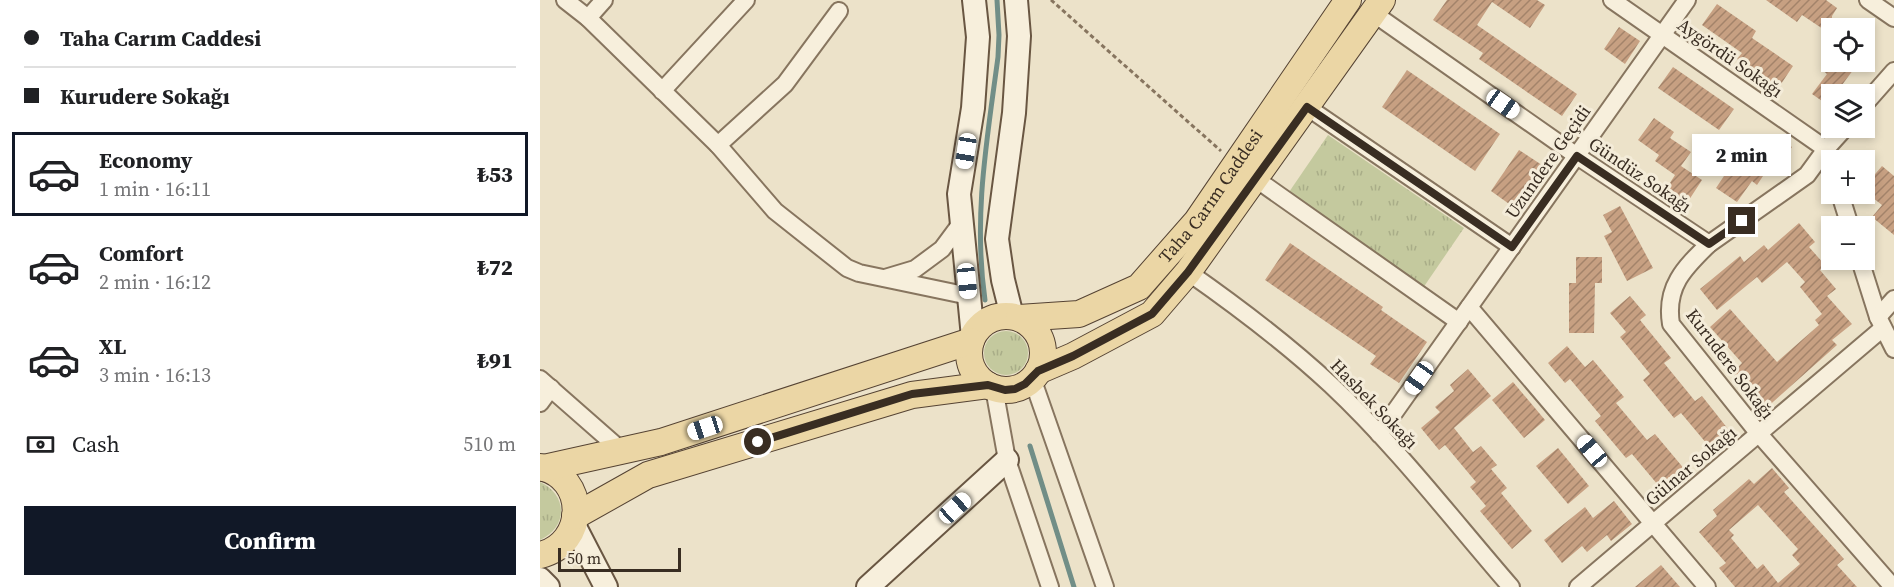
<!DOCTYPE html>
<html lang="en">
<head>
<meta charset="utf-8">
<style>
  :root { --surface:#fff; --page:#f2f2f2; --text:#202124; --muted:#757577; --line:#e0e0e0; --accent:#111827 }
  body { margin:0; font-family:"Source Serif 4",serif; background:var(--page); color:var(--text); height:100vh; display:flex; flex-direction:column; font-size:22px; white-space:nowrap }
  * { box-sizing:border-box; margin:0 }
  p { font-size:20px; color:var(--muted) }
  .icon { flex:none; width:33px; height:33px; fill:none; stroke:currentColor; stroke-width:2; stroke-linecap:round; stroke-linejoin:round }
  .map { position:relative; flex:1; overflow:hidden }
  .panel { display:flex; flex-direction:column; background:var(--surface); width:540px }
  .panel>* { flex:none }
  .top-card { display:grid; align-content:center; height:132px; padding:0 24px; background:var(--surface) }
  .fabs { position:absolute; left:1281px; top:18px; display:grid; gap:12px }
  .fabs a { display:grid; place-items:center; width:54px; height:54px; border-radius:0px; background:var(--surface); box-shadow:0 3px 9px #0003; font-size:30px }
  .scale { position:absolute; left:18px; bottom:15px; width:123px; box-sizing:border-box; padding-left:6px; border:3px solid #392d22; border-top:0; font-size:16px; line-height:21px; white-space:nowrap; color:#392d22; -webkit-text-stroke:4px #f4ecd9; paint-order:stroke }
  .end { position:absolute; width:27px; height:27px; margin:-14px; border:8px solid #392d22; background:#fff; box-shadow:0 0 0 3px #fff }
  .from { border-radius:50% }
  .bubble { position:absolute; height:42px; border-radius:0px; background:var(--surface); box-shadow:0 3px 9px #0003; font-size:20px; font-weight:800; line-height:42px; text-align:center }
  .car { position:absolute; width:18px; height:36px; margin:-18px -9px; border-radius:8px; box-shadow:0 0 4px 2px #0007; background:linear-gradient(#fff 24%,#345 0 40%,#fff 0 76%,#345 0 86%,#fff 0) }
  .top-card b { display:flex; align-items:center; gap:21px; height:57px; font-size:22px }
  .top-card b+b { border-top:2px solid var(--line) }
  .top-card i { width:15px; height:15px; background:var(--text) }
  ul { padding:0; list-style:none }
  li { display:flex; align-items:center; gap:18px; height:84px; margin:0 12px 9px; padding:0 12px; border:3px solid transparent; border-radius:0px }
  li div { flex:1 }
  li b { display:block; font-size:22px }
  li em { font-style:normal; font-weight:800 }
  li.current { border-color:var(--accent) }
  li>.icon { width:54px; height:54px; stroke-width:1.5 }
  .pay { display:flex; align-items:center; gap:15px; height:66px; padding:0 24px; font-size:22px }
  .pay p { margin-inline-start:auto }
  .cta { display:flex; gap:12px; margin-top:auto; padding:12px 24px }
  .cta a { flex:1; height:69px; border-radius:0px; background:var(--accent); color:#fff; font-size:24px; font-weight:800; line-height:69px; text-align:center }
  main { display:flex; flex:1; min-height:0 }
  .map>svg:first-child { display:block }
</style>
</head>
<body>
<main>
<section class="panel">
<div class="top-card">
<b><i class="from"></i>Taha Carım Caddesi</b>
<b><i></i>Kurudere Sokağı</b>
</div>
<ul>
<li class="current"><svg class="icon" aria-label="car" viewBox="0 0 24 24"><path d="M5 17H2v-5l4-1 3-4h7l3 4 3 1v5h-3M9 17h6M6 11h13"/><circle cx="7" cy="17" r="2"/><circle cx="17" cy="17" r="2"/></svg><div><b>Economy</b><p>1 min · 16:11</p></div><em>₺53</em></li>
<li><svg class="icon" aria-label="car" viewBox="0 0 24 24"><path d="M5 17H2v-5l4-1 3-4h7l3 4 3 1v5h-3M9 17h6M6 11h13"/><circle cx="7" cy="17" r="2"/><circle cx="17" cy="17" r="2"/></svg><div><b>Comfort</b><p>2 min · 16:12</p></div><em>₺72</em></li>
<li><svg class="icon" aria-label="car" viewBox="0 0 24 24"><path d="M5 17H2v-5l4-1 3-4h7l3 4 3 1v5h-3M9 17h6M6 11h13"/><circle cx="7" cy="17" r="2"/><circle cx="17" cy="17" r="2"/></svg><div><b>XL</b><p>3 min · 16:13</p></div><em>₺91</em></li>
</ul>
<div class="pay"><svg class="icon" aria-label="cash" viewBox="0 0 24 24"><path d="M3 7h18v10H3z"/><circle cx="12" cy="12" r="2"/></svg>Cash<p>510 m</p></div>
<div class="cta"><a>Confirm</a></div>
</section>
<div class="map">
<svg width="1354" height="587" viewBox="0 0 1354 587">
  <defs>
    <pattern id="grass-tufts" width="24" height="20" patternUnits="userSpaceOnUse" patternTransform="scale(1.5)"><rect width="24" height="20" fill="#c4c99e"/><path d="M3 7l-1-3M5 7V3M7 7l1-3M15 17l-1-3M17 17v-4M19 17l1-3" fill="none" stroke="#a9ad88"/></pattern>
    <pattern id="building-hatch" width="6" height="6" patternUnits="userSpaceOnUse" patternTransform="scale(1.5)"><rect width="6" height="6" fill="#c7a082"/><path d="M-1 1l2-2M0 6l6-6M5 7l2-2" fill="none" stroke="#a3836a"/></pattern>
  </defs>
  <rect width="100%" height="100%" fill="#ece2c9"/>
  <g fill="url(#grass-tufts)">
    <path d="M 788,135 L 924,228 L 883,288 L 747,195 Z"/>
    <circle cx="466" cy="353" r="22"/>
    <path d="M 0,482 C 28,495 28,527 0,540 Z"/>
  </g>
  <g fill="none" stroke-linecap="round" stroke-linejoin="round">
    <g stroke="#718e87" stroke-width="5">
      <path d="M 445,300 C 433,216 447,140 458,57 L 459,35 L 457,0"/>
      <path d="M 490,446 L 534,587"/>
    </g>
  </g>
  <g fill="url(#building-hatch)" fill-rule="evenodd">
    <path d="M 907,0 L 997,0 L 1005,5 L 990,28 L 952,2 L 937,25 L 1037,94 L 1022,116 L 939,59 L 943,53 L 893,20 Z"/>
    <path d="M 1226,0 L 1286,0 L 1297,8 L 1292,16 L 1292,35 L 1262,15 L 1257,22 Z"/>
    <path d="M 1177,4 L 1216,31 L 1212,38 L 1253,66 L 1239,87 L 1197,59 L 1202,53 L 1162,25 Z"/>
    <path d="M 1079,27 L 1100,41 L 1085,64 L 1064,49 Z"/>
    <path d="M 1286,62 L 1319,62 L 1302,85 L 1315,94 L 1292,94 L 1292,108 L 1272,94 L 1287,74 L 1281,69 Z"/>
    <path d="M 1133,67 L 1194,109 L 1179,130 L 1118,88 Z"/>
    <path d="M 867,70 L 960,134 L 935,171 L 842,107 Z"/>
    <path d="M 1114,118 L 1134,132 L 1130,138 L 1151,152 L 1141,166 L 1162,180 L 1147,203 L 1126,189 L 1135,175 L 1115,161 L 1119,155 L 1098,140 Z"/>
    <path d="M 1234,134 L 1252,147 L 1238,168 L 1231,164 L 1217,185 L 1212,181 L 1197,202 L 1176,188 L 1190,167 L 1195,170 L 1210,149 L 1216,153 L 1225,141 L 1228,143 Z"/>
    <path d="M 979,150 L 1008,169 L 979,211 L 951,191 Z"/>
    <path d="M 1342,166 L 1354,176 L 1354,235 L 1332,217 L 1342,205 L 1324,191 L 1324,187 Z"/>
    <path d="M 1080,206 L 1113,268 L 1087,281 L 1064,236 L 1072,232 L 1063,215 Z"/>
    <path d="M 1259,223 L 1275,242 L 1269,247 L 1285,265 L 1280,270 L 1296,289 L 1287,296 L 1312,324 L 1292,340 L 1297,345 L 1225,409 L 1192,373 L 1202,363 L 1170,327 L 1190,309 L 1237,362 L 1279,325 L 1275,320 L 1282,314 L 1260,287 L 1265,282 L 1247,262 L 1222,283 L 1217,277 L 1177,310 L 1160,289 L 1200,256 L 1204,262 L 1224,245 L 1228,250 Z"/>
    <path d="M 750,243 L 843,307 L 841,310 L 887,342 L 859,383 L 830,364 L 836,356 L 725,280 Z"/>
    <path d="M 1036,257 L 1062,257 L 1062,283 L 1055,283 L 1054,333 L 1029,333 L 1029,283 L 1036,283 Z"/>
    <path d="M 1090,296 L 1106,315 L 1100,320 L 1131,358 L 1124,363 L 1155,401 L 1162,396 L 1192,434 L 1172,450 L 1141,413 L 1134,418 L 1103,380 L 1110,374 L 1080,337 L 1086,332 L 1070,313 Z"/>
    <path d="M 1027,346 L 1045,367 L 1053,360 L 1084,397 L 1076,403 L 1092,422 L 1107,440 L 1115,434 L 1146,471 L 1123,491 L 1092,454 L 1086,458 L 1055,421 L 1061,416 L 1030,379 L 1025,383 L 1008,363 Z"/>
    <path d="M 928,369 L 951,396 L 914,428 L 933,452 L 941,446 L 957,465 L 951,469 L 967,488 L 961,493 L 992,531 L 972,549 L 940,511 L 946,506 L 930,487 L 936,482 L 905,445 L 899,450 L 881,428 L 900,412 L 895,407 L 914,391 L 910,385 Z"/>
    <path d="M 973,382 L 1005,420 L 984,438 L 952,400 Z"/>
    <path d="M 1018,448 L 1049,486 L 1028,504 L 996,466 Z"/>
    <path d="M 1232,468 L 1249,488 L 1244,492 L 1304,559 L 1297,565 L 1317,587 L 1195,587 L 1179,568 L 1186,563 L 1159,532 L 1177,516 L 1173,510 L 1209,479 L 1214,484 ZM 1218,505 L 1258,549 L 1252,555 L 1260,564 L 1238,583 L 1223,564 L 1217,569 L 1191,538 L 1194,535 L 1189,530 Z"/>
    <path d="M 1074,501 L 1092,524 L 1071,541 L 1067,535 L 1047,552 L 1042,546 L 1022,563 L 1004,540 L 1045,507 L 1053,518 Z"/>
    <path d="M 1121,565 L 1140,587 L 1095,587 Z"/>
  </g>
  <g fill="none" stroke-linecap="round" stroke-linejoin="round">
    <g stroke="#87755f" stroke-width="20">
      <g id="street">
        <path d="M 25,0 L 48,18 L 178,145 L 235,211 L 307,268 L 319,273 L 429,296"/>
        <path d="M 1072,0 L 1286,149"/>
        <path d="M 1328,0 L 1354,18"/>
        <path d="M 833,13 L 1037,156 L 1169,244"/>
        <path d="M 48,18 L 64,0"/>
        <path d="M 122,91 L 206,0"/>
        <path d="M 1324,105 L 1354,71"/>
        <path d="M 767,107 L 972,247"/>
        <path d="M 1305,128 L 1286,149 L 1267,175 L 1169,244 C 1144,268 1125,287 1131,324 L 1219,434 L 1353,587"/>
        <path d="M 178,145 L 245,84 L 299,11"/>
        <path d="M 716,179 L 919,322"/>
        <path d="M 1300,194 L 1310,226"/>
        <path d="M 1320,260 L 1338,317 L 1354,349"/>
        <path d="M 648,272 C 698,307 747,344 791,385 C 857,447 912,519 971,587"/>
        <path d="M 345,278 L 375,269 L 402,249 L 422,222"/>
        <path d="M 929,307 L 1167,587"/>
        <path d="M 1338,317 L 1354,299"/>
        <path d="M 492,378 L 565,587"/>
        <path d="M 0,379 L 82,451"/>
        <path d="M 454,388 L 467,460 L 510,587"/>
        <path d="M 0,403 L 11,388"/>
        <path d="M 839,434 L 1147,0"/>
        <path d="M 1038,587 L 1343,328"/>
      </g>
    </g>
    <g stroke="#695642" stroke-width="26">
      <g id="secondary">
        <path d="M 472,316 L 463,280 L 457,239 L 474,113 L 479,36 L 476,0"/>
        <path d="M 433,337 L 419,194 L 433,108 L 438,37 L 434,0"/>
        <path d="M 34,525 L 66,587"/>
        <path d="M 0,579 L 8,587"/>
        <path d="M 328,587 L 467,460"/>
      </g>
    </g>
    <g stroke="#554333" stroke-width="28">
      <g id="primary">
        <circle cx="466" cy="353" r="37"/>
        <path id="s1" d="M 479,318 L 539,314 L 599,287 L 657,221 L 808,0"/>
        <path d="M 498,371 L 533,356 L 612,314 L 648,272 L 842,0"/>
        <path d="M 0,467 C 48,477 47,544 0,555"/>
        <path d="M 4,468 L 121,442 L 431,341"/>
        <path d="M 35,516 L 108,475 L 372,395 L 448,385"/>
      </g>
    </g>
    <path stroke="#87755f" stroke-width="3" stroke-dasharray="4.5 3" stroke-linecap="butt" d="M 511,0 L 681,151"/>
    <use href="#street" stroke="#f7efdc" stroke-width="16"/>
    <use href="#secondary" stroke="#f7efdc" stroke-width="22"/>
    <use href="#primary" stroke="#ebd6a5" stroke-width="26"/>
  </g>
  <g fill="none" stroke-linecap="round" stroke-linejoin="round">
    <path stroke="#392d22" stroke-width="8" d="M 218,442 L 372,394 L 448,385 L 465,390 L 475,389 L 485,384 L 498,371 L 533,356 L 612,314 L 648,272 L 767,107 L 972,247 L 1037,156 L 1169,244 L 1202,221"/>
  </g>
  <g text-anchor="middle" stroke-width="6" stroke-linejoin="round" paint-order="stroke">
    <g font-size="18" fill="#392d22" stroke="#f4ecd9">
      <text transform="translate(1190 58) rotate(35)" y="6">Aygördü Sokağı</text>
      <text transform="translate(1008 162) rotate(-55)" y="6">Uzundere Geçidi</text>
      <text transform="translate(1100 175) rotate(34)" y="6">Gündüz Sokağı</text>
      <text dy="6" stroke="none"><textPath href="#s1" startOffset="242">Taha Carım Caddesi</textPath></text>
      <text transform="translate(1190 364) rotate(53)" y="6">Kurudere Sokağı</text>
      <text transform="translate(834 404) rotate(46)" y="6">Hasbek Sokağı</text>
      <text transform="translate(1151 466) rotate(-40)" y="6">Gülnar Sokağı</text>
    </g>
  </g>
</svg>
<div class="fabs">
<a><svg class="icon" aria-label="locate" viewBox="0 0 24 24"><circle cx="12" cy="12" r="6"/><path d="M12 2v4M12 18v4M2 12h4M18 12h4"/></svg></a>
<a><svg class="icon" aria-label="layers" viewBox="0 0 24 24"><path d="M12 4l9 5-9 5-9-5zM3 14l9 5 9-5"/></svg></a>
<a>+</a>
<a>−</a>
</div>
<div class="scale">50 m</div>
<i class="end from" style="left:218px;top:442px"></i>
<i class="end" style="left:1202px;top:221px"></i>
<div class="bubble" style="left:1152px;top:134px;width:99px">2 min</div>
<i class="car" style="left:963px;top:104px;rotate:125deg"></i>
<i class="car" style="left:426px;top:151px;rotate:189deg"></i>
<i class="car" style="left:427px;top:281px;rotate:174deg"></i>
<i class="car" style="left:879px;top:378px;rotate:215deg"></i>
<i class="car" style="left:165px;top:428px;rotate:252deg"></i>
<i class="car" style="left:1052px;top:451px;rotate:320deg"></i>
<i class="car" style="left:415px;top:508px;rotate:48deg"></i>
</div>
</main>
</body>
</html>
